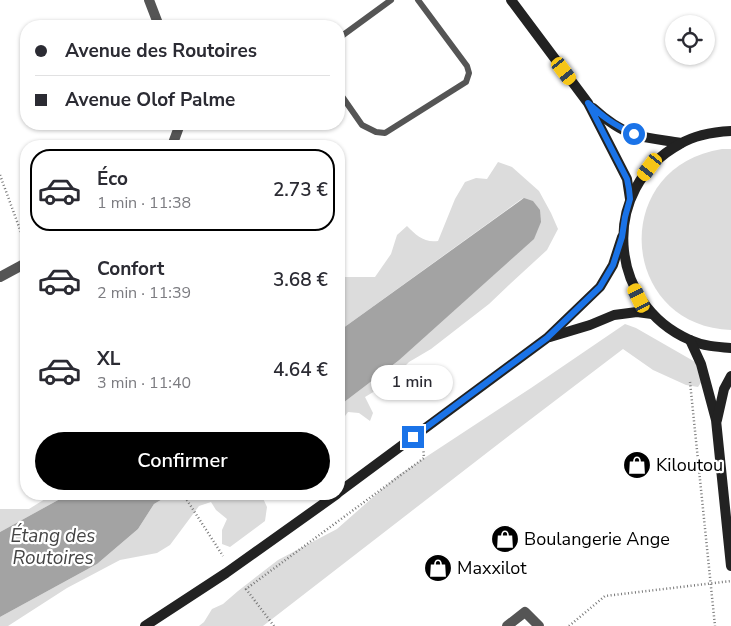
<!DOCTYPE html>
<html lang="fr">
<head>
<meta charset="utf-8">
<style>
  :root { --surface:#fff; --page:#f7f7f7; --text:#2b2b33; --muted:#7c7c81; --line:#e1e1e2; --accent:#000 }
  body { margin:0; font-family:"Nunito Sans",sans-serif; background:var(--page); color:var(--text); height:100vh; display:flex; flex-direction:column; font-size:19px; white-space:nowrap }
  * { box-sizing:border-box; margin:0 }
  p { font-size:16px; color:var(--muted) }
  .icon { flex:none; width:28px; height:28px; fill:none; stroke:currentColor; stroke-width:2; stroke-linecap:round; stroke-linejoin:round }
  .map { position:relative; flex:1; overflow:hidden }
  .details { position:absolute; left:20px; top:140px; width:325px; height:360px; display:flex; flex-direction:column; background:var(--surface); border-radius:20px; box-shadow:0 1px 4px #0004 }
  .details>* { flex:none }
  .hud { position:absolute; left:20px; top:20px; width:325px; height:110px; border-radius:20px; box-shadow:0 1px 4px #0004; display:grid; align-content:center; height:110px; padding:0 15px; background:var(--surface) }
  .fabs { position:absolute; left:665px; top:15px; display:grid; gap:10px }
  .fabs a { display:grid; place-items:center; width:50px; height:50px; border-radius:50%; background:var(--surface); box-shadow:0 1px 4px #0004; font-size:25px }
  .end { position:absolute; width:22px; height:22px; margin:-11px; border:6px solid #1a73e8; background:#fff; box-shadow:0 0 0 2px #fff }
  .from { border-radius:50% }
  .bubble { position:absolute; height:35px; border-radius:18px; background:var(--surface); box-shadow:0 1px 4px #0004; font-size:16px; font-weight:600; line-height:35px; text-align:center }
  .car { position:absolute; width:15px; height:30px; margin:-15px -8px; border-radius:6px; box-shadow:0 0 4px 1px #0007; background:linear-gradient(#f5c518 24%,#345 0 40%,#f5c518 0 76%,#345 0 86%,#f5c518 0) }
  .hud b { display:flex; align-items:center; gap:18px; height:48px; font-size:19px }
  .hud b+b { border-top:1px solid var(--line) }
  .hud i { width:12px; height:12px; background:var(--text) }
  ul { padding:9px 0 0; list-style:none }
  li { display:flex; align-items:center; gap:15px; height:82px; margin:0 10px 8px; padding:0 5px; border:2px solid transparent; border-radius:20px }
  li div { flex:1 }
  li b { display:block; font-size:19px }
  li em { font-style:normal; font-weight:600 }
  li.on { border-color:var(--accent) }
  li>.icon { width:45px; height:45px; stroke-width:1.5 }
  .primary-button { display:flex; gap:10px; margin-top:auto; padding:10px 15px }
  .primary-button a { flex:1; height:58px; border-radius:30px; background:var(--accent); color:#fff; font-size:20px; font-weight:600; line-height:58px; text-align:center }
  .map>svg:first-child { display:block }
</style>
</head>
<body>
<div class="map">
<svg width="731" height="626" viewBox="0 0 731 626">
  <rect width="100%" height="100%" fill="#fff"/>
  <g fill="#dcdcdc">
    <path d="M 722,149 L 731,149 L 731,330 C 619,326 608,167 722,149 Z"/>
    <path d="M 498,162 L 512,167 L 539,191 L 551,213 L 558,229 L 547,250 L 510,284 L 489,304 L 431,349 L 409,362 L 398,373 L 401,386 L 380,388 L 365,397 L 373,413 L 370,421 L 359,413 L 348,412 L 339,424 L 339,406 L 398,361 L 523,198 L 339,331 L 339,279 L 342,277 L 375,277 L 391,254 L 397,235 L 407,226 C 416,235 424,243 438,241 L 455,199 L 465,182 L 476,178 L 487,179 Z"/>
    <path d="M 625,324 L 636,328 L 697,363 L 702,381 L 698,387 L 686,385 L 653,370 L 623,349 L 497,445 L 263,626 L 199,626 L 204,622 L 212,609 L 223,604 L 238,591 L 278,560 L 337,529 L 397,476 L 531,388 Z"/>
    <path d="M 53,494 L 69,494 L 0,532 L 0,509 L 29,509 Z"/>
    <path d="M 171,494 L 261,494 L 267,507 L 265,521 L 230,547 L 222,544 L 222,530 L 227,519 L 216,510 L 211,502 L 199,506 L 170,545 L 157,553 L 120,560 L 67,588 L 8,626 L 0,626 L 0,617 L 97,564 L 138,529 L 154,504 Z"/>
  </g>
  <g fill="#a3a3a3">
    <path d="M 524,198 L 533,201 L 540,210 L 541,222 L 534,239 L 398,361 L 339,406 L 339,331 Z"/>
    <path d="M 69,494 L 171,494 L 154,504 L 138,529 L 97,564 L 0,617 L 0,532 Z"/>
  </g>
  <g fill="none" stroke-linecap="round" stroke-linejoin="round">
    <g stroke="#777" stroke-width="2.5" stroke-dasharray="1 2.5" stroke-linecap="butt">
      <path d="M 0,175 L 26,246"/>
      <path d="M 690,382 L 715,626"/>
      <path d="M 183,494 L 223,556"/>
      <path d="M 274,626 L 246,589 L 424,458 L 423,445"/>
      <path d="M 569,626 L 605,596 L 731,581"/>
    </g>
    <g stroke="#555" stroke-width="6">
      <path d="M 339,38 L 391,0"/>
      <path d="M 339,92 L 362,125 L 376,132 L 385,133 L 466,82 L 469,73 L 467,66 L 418,0"/>
    </g>
    <g stroke="#555" stroke-width="10">
      <path d="M 149,0 L 159,26"/>
      <path d="M 172,146 L 180,124"/>
      <path d="M 0,277 L 26,263"/>
      <path d="M 507,626 L 525,612 L 539,626"/>
    </g>
    <g stroke="#222" stroke-width="10">
      <path d="M 511,0 L 588,103 L 627,179 L 630,199"/>
      <path d="M 593,108 C 605,119 618,129 633,134 C 648,139 665,140 681,143"/>
      <path d="M 731,131 C 713,132 695,135 680,144 C 599,188 607,304 690,340 C 703,346 717,347 731,348"/>
      <path d="M 550,337 L 590,325 L 614,315 L 637,312 L 652,314"/>
      <path d="M 690,340 L 701,364 L 716,420 L 731,566"/>
      <path d="M 717,420 L 724,389 L 731,376"/>
      <path d="M 339,492 L 547,338 L 600,287 L 613,265 L 622,237"/>
      <path d="M 145,626 L 226,573 L 337,494"/>
    </g>
  </g>
  <g fill="none" stroke-linecap="round" stroke-linejoin="round">
    <path stroke="#1a73e8" stroke-width="6" d="M 413,437 L 547,338 L 600,287 L 613,265 L 622,237 L 625,217 L 630,199 L 629,189 L 627,179 L 588,103 C 603,117 614,125 634,134"/>
  </g>
  <defs>
    <g id="shop-disc" transform="scale(1.4375)"><circle r="9.5" fill="#000" stroke="#fff"/><path d="M-5-2.5h2.3a2.7 3.5 0 0 1 5.4 0H5L5.5 6h-11ZM-1.5-2.5h3a1.5 2.3 0 0 0-3 0Z" fill="#fff"/></g>
  </defs>
  <g fill-rule="evenodd">
    <use href="#shop-disc" x="637" y="465"/>
    <use href="#shop-disc" x="505" y="539"/>
    <use href="#shop-disc" x="438" y="568"/>
  </g>
  <g text-anchor="middle" stroke-width="4.5" stroke-linejoin="round" paint-order="stroke">
    <g font-size="18" fill="#000" stroke="#fff" text-anchor="start">
      <text x="656" y="471">Kiloutou</text>
      <text x="524" y="545">Boulangerie Ange</text>
      <text x="457" y="574">Maxxilot</text>
    </g>
    <g font-size="19" font-style="italic" fill="#444" stroke="#fff">
      <text x="53" y="542">Étang des<tspan x="53" dy="22">Routoires</tspan></text>
    </g>
  </g>
</svg>
<div class="fabs">
<a><svg class="icon" aria-label="locate" viewBox="0 0 24 24"><circle cx="12" cy="12" r="6"/><path d="M12 2v4M12 18v4M2 12h4M18 12h4"/></svg></a>
</div>
<i class="end from" style="left:634px;top:134px"></i>
<i class="end" style="left:413px;top:437px"></i>
<div class="bubble" style="left:371px;top:365px;width:82px">1 min</div>
<i class="car" style="left:564px;top:71px;rotate:143deg"></i>
<i class="car" style="left:650px;top:167px;rotate:217deg"></i>
<i class="car" style="left:639px;top:298px;rotate:334deg"></i>
<div class="hud">
<b><i class="from"></i>Avenue des Routoires</b>
<b><i></i>Avenue Olof Palme</b>
</div>
<section class="details">
<ul>
<li class="on"><svg class="icon" aria-label="car" viewBox="0 0 24 24"><path d="M5 17H2v-5l4-1 3-4h7l3 4 3 1v5h-3M9 17h6M6 11h13"/><circle cx="7" cy="17" r="2"/><circle cx="17" cy="17" r="2"/></svg><div><b>Éco</b><p>1 min · 11:38</p></div><em>2.73 €</em></li>
<li><svg class="icon" aria-label="car" viewBox="0 0 24 24"><path d="M5 17H2v-5l4-1 3-4h7l3 4 3 1v5h-3M9 17h6M6 11h13"/><circle cx="7" cy="17" r="2"/><circle cx="17" cy="17" r="2"/></svg><div><b>Confort</b><p>2 min · 11:39</p></div><em>3.68 €</em></li>
<li><svg class="icon" aria-label="car" viewBox="0 0 24 24"><path d="M5 17H2v-5l4-1 3-4h7l3 4 3 1v5h-3M9 17h6M6 11h13"/><circle cx="7" cy="17" r="2"/><circle cx="17" cy="17" r="2"/></svg><div><b>XL</b><p>3 min · 11:40</p></div><em>4.64 €</em></li>
</ul>
<div class="primary-button"><a>Confirmer</a></div>
</section>
</div>
</body>
</html>
